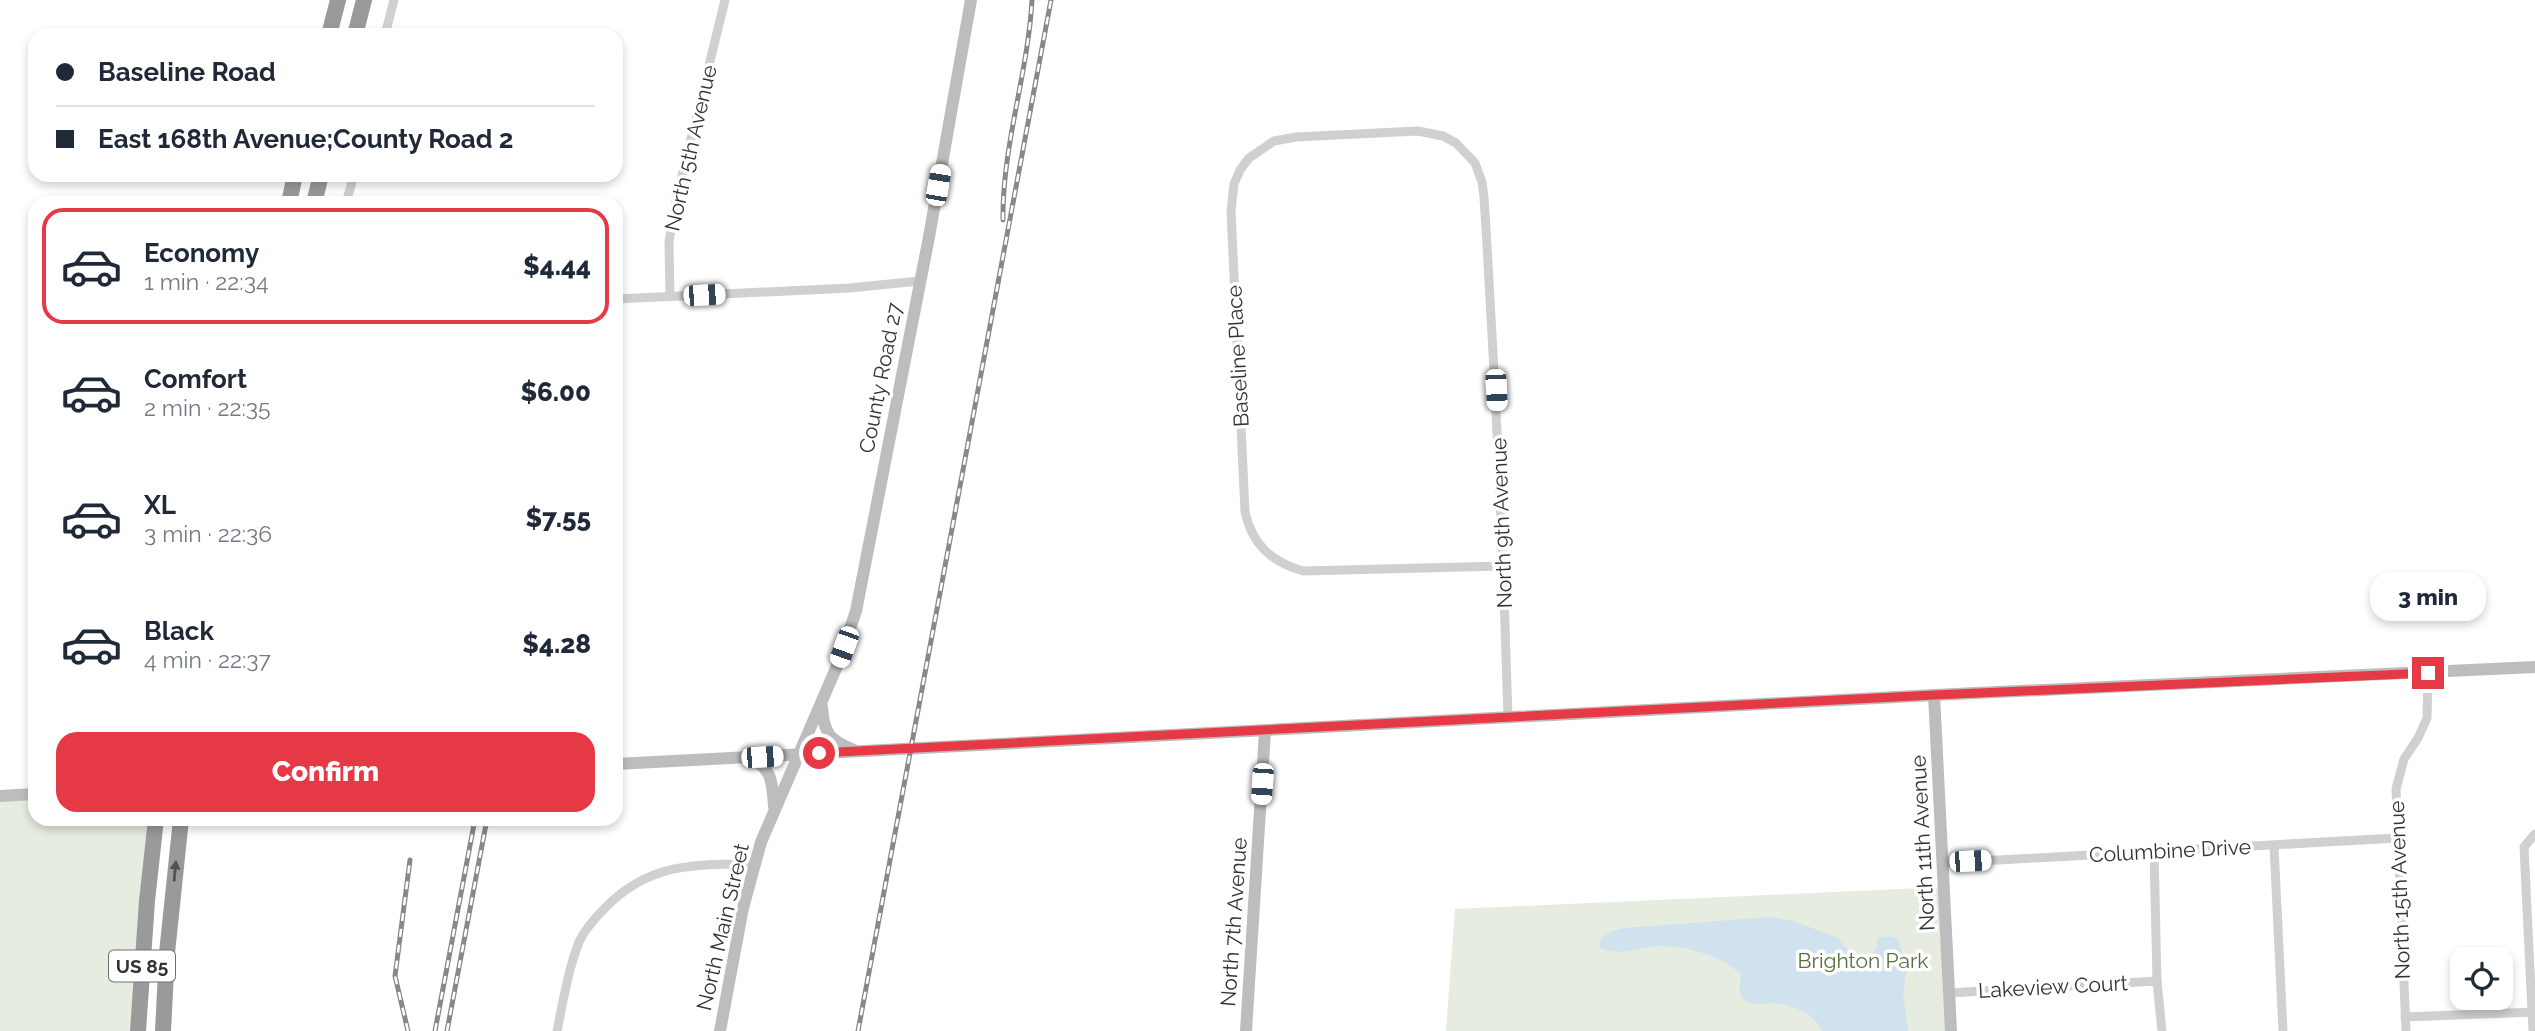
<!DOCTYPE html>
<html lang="en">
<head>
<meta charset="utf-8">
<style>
  :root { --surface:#fff; --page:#f6f6f7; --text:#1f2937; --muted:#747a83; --line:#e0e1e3; --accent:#e63946 }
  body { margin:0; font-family:Raleway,sans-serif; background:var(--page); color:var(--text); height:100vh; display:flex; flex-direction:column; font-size:26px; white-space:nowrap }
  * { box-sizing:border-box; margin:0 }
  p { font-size:23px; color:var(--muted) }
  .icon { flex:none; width:38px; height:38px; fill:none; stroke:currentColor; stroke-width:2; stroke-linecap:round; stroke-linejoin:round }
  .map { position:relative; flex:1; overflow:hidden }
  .sheet { position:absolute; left:28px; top:196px; width:595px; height:630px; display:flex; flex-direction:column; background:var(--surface); border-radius:21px; box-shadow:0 4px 10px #0003 }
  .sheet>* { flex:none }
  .hud { position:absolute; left:28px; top:28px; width:595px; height:154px; border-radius:21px; box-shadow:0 4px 10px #0003; display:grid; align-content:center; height:154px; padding:0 28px; background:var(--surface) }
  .buttons { position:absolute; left:2450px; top:947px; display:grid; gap:14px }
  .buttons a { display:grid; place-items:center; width:63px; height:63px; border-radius:14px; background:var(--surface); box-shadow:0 4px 10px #0003; font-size:35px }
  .end { position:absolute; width:32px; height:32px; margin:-16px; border:9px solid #e63946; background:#fff; box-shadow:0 0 0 4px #fff }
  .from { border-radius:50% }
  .bubble { position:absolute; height:49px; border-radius:21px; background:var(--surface); box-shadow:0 4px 10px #0003; font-size:23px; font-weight:800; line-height:49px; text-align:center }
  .car { position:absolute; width:21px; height:42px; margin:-21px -10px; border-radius:9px; box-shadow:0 0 5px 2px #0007; background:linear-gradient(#fff 24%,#345 0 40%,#fff 0 76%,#345 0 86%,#fff 0) }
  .hud b { display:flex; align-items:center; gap:24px; height:66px; font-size:26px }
  .hud b+b { border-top:2px solid var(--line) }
  .hud i { width:18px; height:18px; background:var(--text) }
  ul { padding:12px 0 0; list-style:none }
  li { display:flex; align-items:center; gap:21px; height:116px; margin:0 14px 10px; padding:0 14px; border:4px solid transparent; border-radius:21px }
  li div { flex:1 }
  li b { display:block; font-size:26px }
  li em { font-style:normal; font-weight:800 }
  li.current { border-color:var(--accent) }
  li>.icon { width:63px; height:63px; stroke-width:1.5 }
  .button { display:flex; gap:14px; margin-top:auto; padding:14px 28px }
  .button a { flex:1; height:80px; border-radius:21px; background:var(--accent); color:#fff; font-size:28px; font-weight:800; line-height:80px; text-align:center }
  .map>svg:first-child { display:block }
</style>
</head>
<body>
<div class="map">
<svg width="2535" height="1031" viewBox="0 0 2535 1031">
  <rect width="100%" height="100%" fill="#fff"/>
  <g fill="#e6ecdf">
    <path d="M 35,794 L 35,819 L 149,819 L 138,1031 L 0,1031 L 0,796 Z"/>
    <path d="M 1945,887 L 1951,1031 L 1446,1031 L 1455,909 Z"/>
  </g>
  <path fill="#cfe2ee" d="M 1772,917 L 1796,922 L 1838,938 L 1852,957 L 1871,955 L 1876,948 L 1878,938 L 1889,936 L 1897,938 L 1907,965 L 1903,993 L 1908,1031 L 1822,1031 C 1816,1014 1791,1004 1774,1003 C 1765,1003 1754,1007 1746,1001 C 1744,1001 1740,994 1739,992 L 1741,976 C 1728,957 1687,947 1665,946 C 1641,945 1624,958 1599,948 L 1601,938 L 1612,931 L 1624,928 Z"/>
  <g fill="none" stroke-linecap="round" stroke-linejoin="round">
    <g stroke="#d0d0d0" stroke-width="9">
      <path d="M 385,35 L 394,0"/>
      <path d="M 346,203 L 354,175"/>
      <path d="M 670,297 L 669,242 L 676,200 L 725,0"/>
      <path d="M 616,299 L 850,288 L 919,281"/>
      <path d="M 1503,566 L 1303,571 C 1271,562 1252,544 1245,512 L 1231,211 L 1234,184 L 1240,170 L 1249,158 L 1274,141 L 1296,137 L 1418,131 L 1443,136 L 1456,143 L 1475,163 L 1482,182 L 1484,197 C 1495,371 1503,544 1508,718"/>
      <path d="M 2274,846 L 2283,1031"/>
      <path d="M 2154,851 L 2157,981 L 2162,1031"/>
      <path d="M 1944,863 L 2397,838"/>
      <path d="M 1949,993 L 2157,981"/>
      <path d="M 2405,1017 L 2535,1012"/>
      <path d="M 557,1031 C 563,1002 568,970 579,942 C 585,929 595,918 605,908 C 649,863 694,864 754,864"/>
      <path d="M 2406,1031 L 2396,789 L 2404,759 L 2418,738 L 2427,718 L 2428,673"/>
      <path d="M 2533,1031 L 2524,847 L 2535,834"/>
    </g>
    <g stroke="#bdbdbd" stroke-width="12">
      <path d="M 1934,695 L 1951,1031"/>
      <path d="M 822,707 C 824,734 829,740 854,750"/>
      <path d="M 749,759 C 773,767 772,783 774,806"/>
      <path d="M 616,764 L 1934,695 L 2535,667"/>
      <path d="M 0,796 L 35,794"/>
      <path d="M 720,1031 L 743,908 L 761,842 L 837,666 L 856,611 L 929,237 L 971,0"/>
      <path d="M 1246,1031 L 1265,731"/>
    </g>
    <g stroke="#9a9a9a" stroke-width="16">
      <path d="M 329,35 L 338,0"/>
      <path d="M 355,35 L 364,0"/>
      <path d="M 289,203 L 295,175"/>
      <path d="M 314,203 L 321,175"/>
      <path d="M 138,1031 L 147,901 L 156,819"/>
      <path d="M 163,1031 L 167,953 L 181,819"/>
    </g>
    <g stroke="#888" stroke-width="5">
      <g id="rail">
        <path d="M 1003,220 C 1002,146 1028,74 1032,0"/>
        <path d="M 408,1031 L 395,976 L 410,860"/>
        <path d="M 435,1031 L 475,819"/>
        <path d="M 447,1031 L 487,819"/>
        <path d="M 858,1031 L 1051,0"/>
      </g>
    </g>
    <use href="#rail" stroke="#fff" stroke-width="2.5" stroke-dasharray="8" stroke-linecap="butt"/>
  </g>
  <defs><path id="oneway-solid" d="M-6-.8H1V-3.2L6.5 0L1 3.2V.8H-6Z" transform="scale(1.75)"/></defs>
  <use fill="#525252" href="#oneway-solid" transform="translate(175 871) rotate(-85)"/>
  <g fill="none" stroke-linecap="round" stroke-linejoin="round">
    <path stroke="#e63946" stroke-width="9" d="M 819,753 L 1934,695 L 2428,673"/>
  </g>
  <g text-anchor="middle" stroke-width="7" stroke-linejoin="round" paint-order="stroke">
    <rect fill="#fff" stroke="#707070" stroke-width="2" x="109" y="950.5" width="66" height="31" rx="5"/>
    <g font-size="19" font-weight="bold" fill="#333">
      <text x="142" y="973">US 85</text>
    </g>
    <g font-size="21" fill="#333" stroke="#fff">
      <text transform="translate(691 148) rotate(-77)" y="7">North 5th Avenue</text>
      <text transform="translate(1238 356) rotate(-93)" y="7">Baseline Place</text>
      <text transform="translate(881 378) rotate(-79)" y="7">County Road 27</text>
      <text transform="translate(1502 523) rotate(-92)" y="7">North 9th Avenue</text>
      <text transform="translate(1923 843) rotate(-93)" y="7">North 11th Avenue</text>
      <text transform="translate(2170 851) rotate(-3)" y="7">Columbine Drive</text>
      <text transform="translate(2400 890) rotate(-92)" y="7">North 15th Avenue</text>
      <text transform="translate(1234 922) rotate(-86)" y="7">North 7th Avenue</text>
      <text transform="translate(723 927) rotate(-77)" y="7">North Main Street</text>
      <text transform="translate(2053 987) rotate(-3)" y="7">Lakeview Court</text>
    </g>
    <g font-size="21" fill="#56703f" stroke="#fff">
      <text x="1863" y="968">Brighton Park</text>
    </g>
  </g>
</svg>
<div class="buttons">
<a><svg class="icon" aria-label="locate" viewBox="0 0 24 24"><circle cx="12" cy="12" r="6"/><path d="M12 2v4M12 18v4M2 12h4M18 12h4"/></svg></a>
</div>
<i class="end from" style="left:819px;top:753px"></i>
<i class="end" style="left:2428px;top:673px"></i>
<div class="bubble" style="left:2370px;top:572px;width:116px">3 min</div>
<i class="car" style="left:938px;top:185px;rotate:10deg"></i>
<i class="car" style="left:704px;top:295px;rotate:87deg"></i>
<i class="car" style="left:1496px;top:390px;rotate:177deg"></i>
<i class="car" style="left:844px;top:647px;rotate:200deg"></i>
<i class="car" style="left:762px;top:757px;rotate:87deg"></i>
<i class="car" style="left:1262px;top:784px;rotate:184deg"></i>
<i class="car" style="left:1970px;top:861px;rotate:87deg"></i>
<div class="hud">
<b><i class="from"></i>Baseline Road</b>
<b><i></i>East 168th Avenue;County Road 2</b>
</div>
<section class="sheet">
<ul>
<li class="current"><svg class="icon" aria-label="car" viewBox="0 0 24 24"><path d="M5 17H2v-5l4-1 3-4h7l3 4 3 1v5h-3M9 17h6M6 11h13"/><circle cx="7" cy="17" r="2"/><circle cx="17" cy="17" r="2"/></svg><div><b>Economy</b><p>1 min · 22:34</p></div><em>$4.44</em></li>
<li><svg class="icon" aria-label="car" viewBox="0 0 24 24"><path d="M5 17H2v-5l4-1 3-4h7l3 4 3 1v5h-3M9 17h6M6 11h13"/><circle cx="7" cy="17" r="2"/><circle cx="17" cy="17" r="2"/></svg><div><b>Comfort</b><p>2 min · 22:35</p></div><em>$6.00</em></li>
<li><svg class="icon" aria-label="car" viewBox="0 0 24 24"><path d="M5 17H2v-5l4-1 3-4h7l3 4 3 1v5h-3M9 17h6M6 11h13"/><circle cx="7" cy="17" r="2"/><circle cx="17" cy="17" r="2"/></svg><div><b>XL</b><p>3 min · 22:36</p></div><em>$7.55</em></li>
<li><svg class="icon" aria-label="car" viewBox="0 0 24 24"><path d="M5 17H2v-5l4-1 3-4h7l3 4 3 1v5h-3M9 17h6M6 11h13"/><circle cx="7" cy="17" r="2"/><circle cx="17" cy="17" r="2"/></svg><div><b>Black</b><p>4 min · 22:37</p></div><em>$4.28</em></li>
</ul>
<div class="button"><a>Confirm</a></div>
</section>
</div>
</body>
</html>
